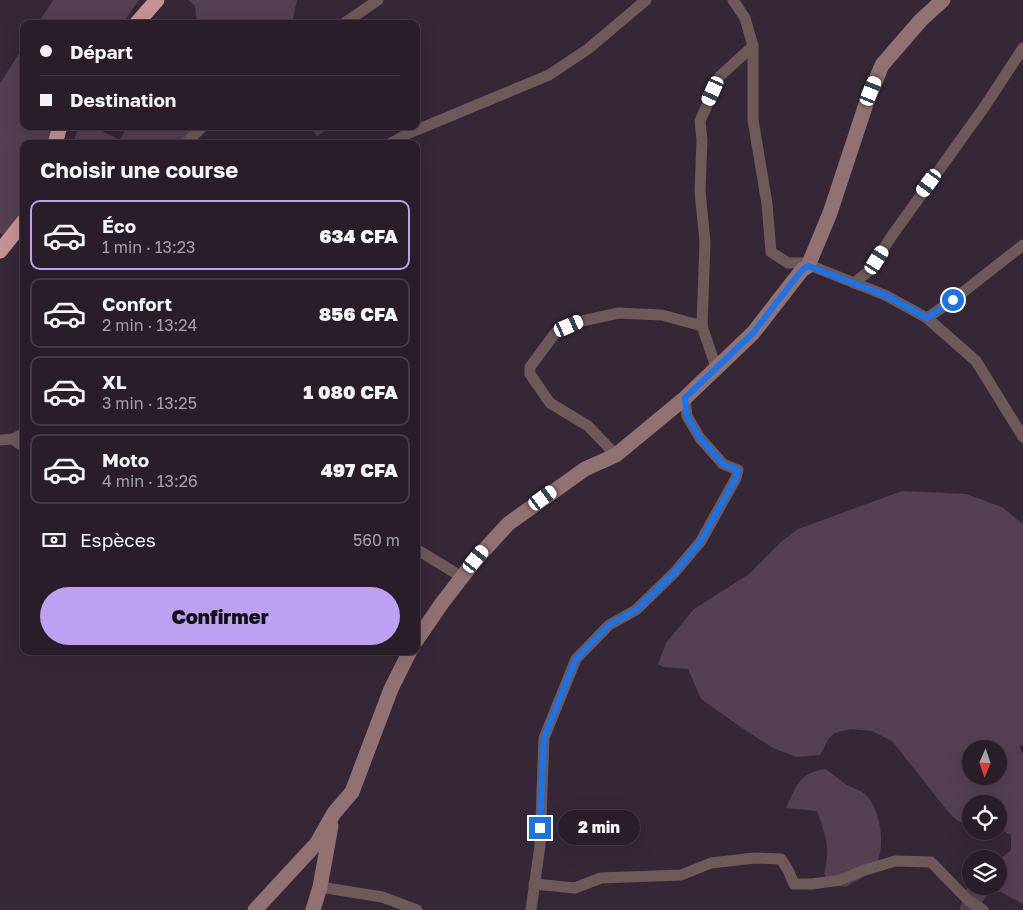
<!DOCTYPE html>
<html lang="fr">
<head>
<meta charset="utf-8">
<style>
  :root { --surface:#281d28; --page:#302630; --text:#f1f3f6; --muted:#a5a2a8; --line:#443b45; --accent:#bca0f2 }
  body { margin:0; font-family:"Golos Text",sans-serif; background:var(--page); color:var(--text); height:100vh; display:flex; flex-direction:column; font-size:19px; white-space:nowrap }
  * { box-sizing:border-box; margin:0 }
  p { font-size:16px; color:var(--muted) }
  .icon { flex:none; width:28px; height:28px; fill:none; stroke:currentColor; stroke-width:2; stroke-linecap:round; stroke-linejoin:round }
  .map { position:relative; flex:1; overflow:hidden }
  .sheet { position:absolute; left:20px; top:140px; width:400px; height:515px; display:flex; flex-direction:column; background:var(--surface); border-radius:10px; box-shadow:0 5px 20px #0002,0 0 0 1px var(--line) }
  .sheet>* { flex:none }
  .guide { position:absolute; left:20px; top:20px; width:400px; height:110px; border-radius:10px; box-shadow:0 5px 20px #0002,0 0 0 1px var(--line); display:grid; align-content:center; height:110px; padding:0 20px; background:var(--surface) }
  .needle { width:32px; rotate:182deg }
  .buttons { position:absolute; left:962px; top:740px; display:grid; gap:10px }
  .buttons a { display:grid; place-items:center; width:45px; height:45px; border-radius:50%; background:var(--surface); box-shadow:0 5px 20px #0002,0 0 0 1px var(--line); font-size:25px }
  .end { position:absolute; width:22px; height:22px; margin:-11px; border:6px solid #1a73e8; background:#fff; box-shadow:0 0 0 2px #fff }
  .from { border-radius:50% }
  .bubble { position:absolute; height:35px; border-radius:18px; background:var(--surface); box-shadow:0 5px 20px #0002,0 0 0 1px var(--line); font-size:16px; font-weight:800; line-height:35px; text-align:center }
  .car { position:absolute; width:15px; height:30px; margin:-15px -8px; border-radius:6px; box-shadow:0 0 4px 1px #0007; background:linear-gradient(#fff 24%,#345 0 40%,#fff 0 76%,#345 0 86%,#fff 0) }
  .guide b { display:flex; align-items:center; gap:18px; height:48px; font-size:19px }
  .guide b+b { border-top:1px solid var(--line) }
  .guide i { width:12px; height:12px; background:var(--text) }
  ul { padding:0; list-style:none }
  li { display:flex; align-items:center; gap:15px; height:70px; margin:0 10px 8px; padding:0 10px; border:2px solid var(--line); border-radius:10px }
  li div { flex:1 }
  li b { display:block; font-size:19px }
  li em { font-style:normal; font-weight:800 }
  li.on { border-color:var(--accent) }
  li>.icon { width:45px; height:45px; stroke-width:1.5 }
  h2 { padding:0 20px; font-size:22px; line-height:60px }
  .pay { display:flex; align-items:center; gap:12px; height:55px; padding:0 20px; font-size:19px }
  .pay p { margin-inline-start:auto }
  .primary-button { display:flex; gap:10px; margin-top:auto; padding:10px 20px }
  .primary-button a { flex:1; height:58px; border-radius:30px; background:var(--accent); color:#111; font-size:20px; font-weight:800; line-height:58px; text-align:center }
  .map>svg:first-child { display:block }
</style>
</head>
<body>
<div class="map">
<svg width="1023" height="910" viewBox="0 0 1023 910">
  <rect width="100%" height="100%" fill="#362736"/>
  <g fill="#543f53" fill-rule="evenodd">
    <path d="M 53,0 L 139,0 L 122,24 L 38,24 Z"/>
    <path d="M 188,0 L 297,0 L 292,24 L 197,24 L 195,6 Z"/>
    <path d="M 24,46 L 24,126 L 55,126 L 51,144 L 24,144 L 24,218 L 11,238 L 0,233 L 0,83 Z"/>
    <path d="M 80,126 L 92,126 L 120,140 L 127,126 L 202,126 L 191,144 L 72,144 Z"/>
    <path d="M 310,126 L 332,126 L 317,136 Z"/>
    <path d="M 902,491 L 966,494 L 1002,507 L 1023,524 L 1023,745 L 1019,746 L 1023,755 L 1023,904 L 1001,892 L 989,892 L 980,906 L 979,910 L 959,910 L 967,888 L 971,882 L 971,886 L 999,886 L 999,860 L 1011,850 L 1011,835 L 999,829 L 999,804 L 971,804 L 971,826 L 958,821 L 950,814 L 892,741 L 872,731 L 850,729 L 835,733 L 829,738 L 820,755 L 796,757 L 773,748 L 739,726 L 701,699 L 688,669 L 663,667 L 658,664 L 666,643 L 694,609 L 749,574 L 781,542 L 798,529 ZM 971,749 L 999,749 L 999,776 L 971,776 Z"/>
    <path d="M 825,769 C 832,773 837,778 844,783 C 851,788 862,790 867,796 C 881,811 887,851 874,867 C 867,876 855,881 846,887 L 832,885 L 824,874 C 831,848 826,836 817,811 L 786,808 C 796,787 799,773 825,769 Z"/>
  </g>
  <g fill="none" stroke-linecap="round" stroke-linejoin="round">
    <g stroke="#6e5959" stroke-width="11">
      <path d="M 733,0 L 745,18 L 753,46 L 753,120 L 767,204 L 771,252 L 788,263 L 804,263 L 885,295 L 927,318 L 976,361 L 1023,437"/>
      <path d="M 343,24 L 378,0"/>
      <path d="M 185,144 L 203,126"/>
      <path d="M 390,144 L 407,134 L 549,75 L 588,49 L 646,0"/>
      <path d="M 854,283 L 869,271 L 891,237 L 985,106 L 1023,48"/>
      <path d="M 927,318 L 953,300 L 1023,245"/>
      <path d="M 716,367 L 702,326 L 705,242 L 700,191 L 702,140 L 700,121 L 720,76 L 753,46"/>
      <path d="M 13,439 L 24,447"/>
      <path d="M 0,440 L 13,439 L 24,433"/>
      <path d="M 616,455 L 588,426 L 550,403 L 530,374 L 530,367 L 556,332 L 582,321 L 619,313 L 662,315 L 702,326"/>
      <path d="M 416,549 L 462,577"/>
      <path d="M 534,884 L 575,888 L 601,878 L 681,875 L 711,863 L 754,858 L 781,859 L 788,870 L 794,884 L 812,884 L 840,880 L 862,871 L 895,861 L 931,862 L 969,901 L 983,910"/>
      <path d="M 320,887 L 382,897 L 417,910"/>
      <path d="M 531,910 L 540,845 L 544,738 L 576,659 L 609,625 L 636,610 L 675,572 L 701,541 L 736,478 L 738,470 L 723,464 L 700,438 L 687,416 L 685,398"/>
    </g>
    <g stroke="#917171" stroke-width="15">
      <path d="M 416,641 L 442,603 L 476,559 L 508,524 L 585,469 L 616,455 L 685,398 L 753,333 L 802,270 L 808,266 L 830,213 L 866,104 L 882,65 L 921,20 L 943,0"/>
      <path d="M 255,910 L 317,843 L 334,813 L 352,792 L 391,689 L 410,651"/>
      <path d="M 313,910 L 320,887 L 331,826"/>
    </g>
    <g stroke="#c69394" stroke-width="15">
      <path d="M 136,24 L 157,0"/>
      <path d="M 55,144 L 60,126"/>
      <path d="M 0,251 L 24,221"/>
    </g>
  </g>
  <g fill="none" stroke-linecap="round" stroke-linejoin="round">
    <path stroke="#1a73e8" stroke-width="6" d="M 540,828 L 544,738 L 576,659 L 609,625 L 636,610 L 675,572 L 701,541 L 736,478 L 738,470 L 723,464 L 700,438 L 687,416 L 685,398 L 753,333 L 802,270 L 808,266 L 885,295 L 927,318 L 953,300"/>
  </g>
</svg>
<div class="buttons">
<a><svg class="needle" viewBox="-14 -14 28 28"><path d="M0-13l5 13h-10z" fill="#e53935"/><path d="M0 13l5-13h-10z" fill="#a5a2a8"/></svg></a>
<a><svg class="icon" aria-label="locate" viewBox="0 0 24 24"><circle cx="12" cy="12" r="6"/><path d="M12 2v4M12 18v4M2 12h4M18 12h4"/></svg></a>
<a><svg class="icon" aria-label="layers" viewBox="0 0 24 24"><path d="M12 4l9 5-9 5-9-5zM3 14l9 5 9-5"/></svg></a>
</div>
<i class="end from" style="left:953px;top:300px"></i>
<i class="end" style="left:540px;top:828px"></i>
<div class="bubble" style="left:558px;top:810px;width:82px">2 min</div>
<i class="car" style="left:713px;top:91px;rotate:204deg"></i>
<i class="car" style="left:871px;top:91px;rotate:22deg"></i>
<i class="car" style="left:929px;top:183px;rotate:216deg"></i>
<i class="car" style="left:877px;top:260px;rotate:32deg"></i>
<i class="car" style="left:569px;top:326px;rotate:66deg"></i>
<i class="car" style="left:543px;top:498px;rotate:54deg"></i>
<i class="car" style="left:476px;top:559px;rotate:39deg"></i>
<div class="guide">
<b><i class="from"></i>Départ</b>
<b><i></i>Destination</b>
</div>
<section class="sheet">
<h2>Choisir une course</h2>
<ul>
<li class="on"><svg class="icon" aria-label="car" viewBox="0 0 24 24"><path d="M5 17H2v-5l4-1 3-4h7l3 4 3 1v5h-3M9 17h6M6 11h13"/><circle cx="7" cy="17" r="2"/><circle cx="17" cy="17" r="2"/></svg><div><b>Éco</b><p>1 min · 13:23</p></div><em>634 CFA</em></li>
<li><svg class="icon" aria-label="car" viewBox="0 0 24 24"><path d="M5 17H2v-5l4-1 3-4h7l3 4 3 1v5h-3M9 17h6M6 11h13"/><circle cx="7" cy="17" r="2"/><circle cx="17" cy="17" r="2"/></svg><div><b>Confort</b><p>2 min · 13:24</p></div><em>856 CFA</em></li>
<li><svg class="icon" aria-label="car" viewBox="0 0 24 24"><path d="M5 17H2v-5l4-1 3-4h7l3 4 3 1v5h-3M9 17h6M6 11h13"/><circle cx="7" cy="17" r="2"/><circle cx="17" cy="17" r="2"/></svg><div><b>XL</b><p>3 min · 13:25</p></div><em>1 080 CFA</em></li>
<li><svg class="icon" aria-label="car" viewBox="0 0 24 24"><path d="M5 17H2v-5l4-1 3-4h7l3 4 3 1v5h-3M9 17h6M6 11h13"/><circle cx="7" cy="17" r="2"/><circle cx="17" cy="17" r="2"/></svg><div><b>Moto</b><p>4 min · 13:26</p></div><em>497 CFA</em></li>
</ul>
<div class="pay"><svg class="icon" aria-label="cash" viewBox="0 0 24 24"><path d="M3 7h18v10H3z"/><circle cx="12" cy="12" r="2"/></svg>Espèces<p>560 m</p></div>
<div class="primary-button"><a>Confirmer</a></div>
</section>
</div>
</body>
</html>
